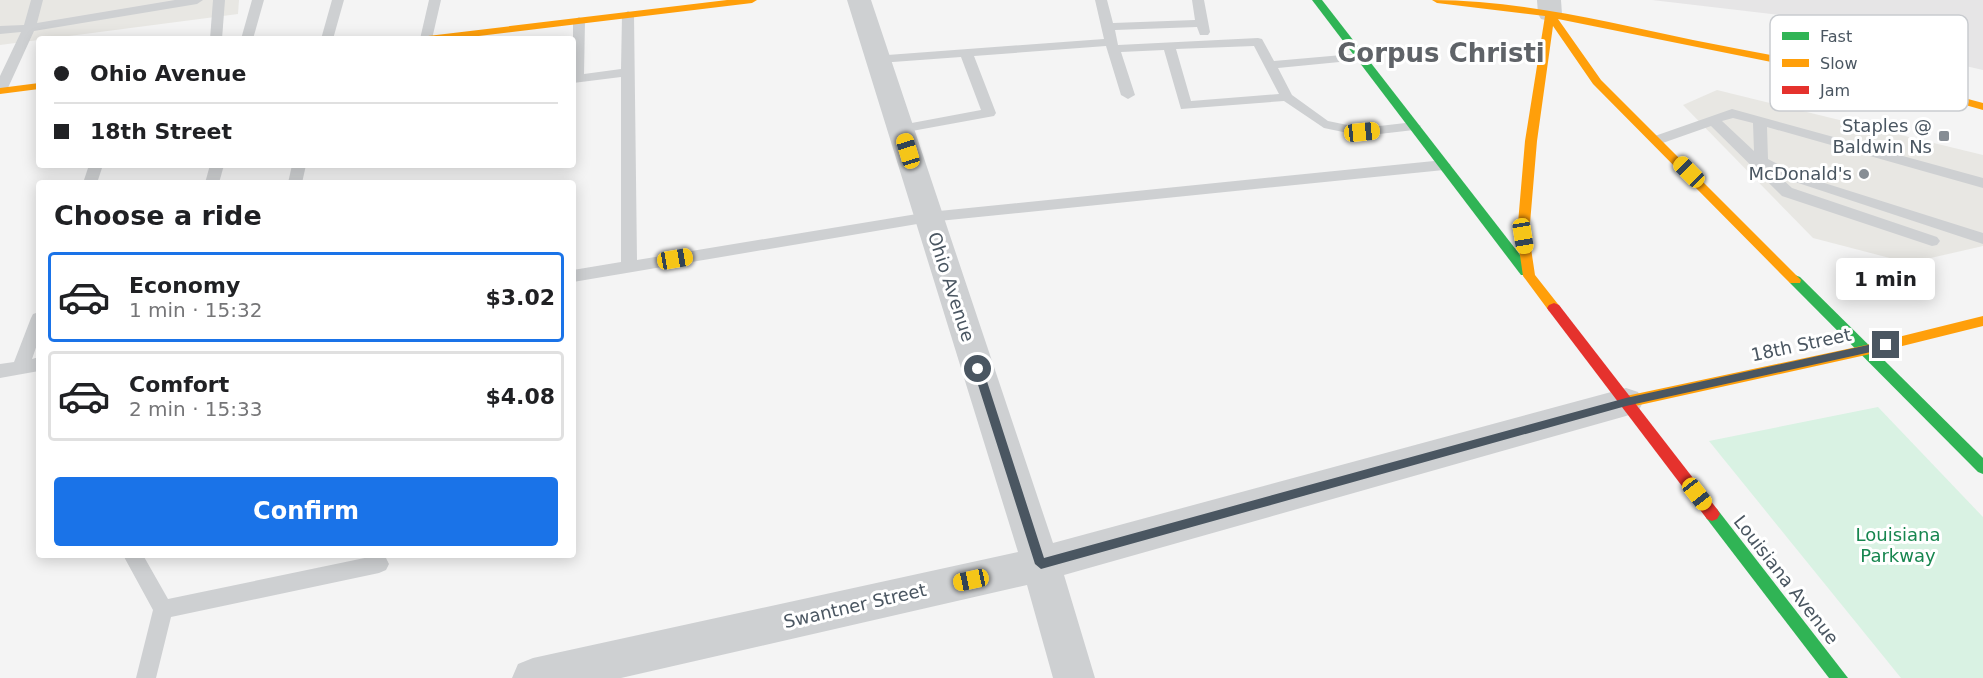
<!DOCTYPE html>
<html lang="en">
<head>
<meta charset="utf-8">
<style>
  :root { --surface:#fff; --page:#f6f6f6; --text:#202124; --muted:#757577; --line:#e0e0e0; --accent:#1a73e8 }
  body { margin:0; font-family:"DejaVu Sans",sans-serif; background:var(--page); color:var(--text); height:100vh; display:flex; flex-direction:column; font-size:22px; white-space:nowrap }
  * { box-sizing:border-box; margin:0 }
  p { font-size:20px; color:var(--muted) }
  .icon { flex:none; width:33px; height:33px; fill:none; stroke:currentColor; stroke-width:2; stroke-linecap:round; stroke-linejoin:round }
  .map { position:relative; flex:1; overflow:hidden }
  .drawer { position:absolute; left:36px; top:180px; width:540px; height:378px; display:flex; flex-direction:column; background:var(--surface); border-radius:6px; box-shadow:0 3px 15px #0003 }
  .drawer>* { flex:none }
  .hud { position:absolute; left:36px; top:36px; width:540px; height:132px; border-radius:6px; box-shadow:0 3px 15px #0003; display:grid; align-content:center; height:132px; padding:0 18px; background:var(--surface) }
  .end { position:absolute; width:27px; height:27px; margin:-14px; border:8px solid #4a5661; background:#fff; box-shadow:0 0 0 3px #fff }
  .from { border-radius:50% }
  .bubble { position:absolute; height:42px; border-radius:6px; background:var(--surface); box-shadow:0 3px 15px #0003; font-size:20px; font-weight:800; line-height:42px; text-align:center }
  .car { position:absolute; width:18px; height:36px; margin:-18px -9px; border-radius:8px; box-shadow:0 0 4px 2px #0007; background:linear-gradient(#f5c518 24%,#345 0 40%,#f5c518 0 76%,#345 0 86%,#f5c518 0) }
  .hud b { display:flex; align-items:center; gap:21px; height:57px; font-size:22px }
  .hud b+b { border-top:2px solid var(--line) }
  .hud i { width:15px; height:15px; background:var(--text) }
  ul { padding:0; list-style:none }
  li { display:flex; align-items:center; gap:18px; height:90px; margin:0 12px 9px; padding:0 6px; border:3px solid var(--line); border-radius:6px }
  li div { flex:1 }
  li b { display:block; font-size:22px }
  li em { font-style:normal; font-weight:800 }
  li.selected { border-color:var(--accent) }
  li>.icon { width:54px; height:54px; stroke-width:1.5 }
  h2 { padding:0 18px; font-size:27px; line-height:72px }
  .cta { display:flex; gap:12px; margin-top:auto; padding:12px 18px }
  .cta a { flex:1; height:69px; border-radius:6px; background:var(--accent); color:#fff; font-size:24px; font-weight:800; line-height:69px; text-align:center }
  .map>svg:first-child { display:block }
</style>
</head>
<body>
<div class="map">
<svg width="1983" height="678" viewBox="0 0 1983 678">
  <rect width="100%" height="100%" fill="#f4f4f4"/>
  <g fill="#e8e7e3">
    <path d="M 0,0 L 239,0 L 238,14 L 0,45 Z"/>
    <path d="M 1717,90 L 1983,155 L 1983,246 L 1909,263 L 1813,238 L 1683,105 Z"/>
  </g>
  <path fill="#e6e5e6" d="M 1652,0 L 1983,0 L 1983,70 L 1896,50 L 1781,15 Z"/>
  <path fill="#d9f2e3" d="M 1878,407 L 1983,517 L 1983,678 L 1901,678 L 1709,441 Z"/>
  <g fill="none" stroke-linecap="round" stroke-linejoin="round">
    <g fill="#ced0d2" fill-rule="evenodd">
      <path d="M 31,0 L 43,0 L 37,23 L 175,0 L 203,0 L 197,4 L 34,31 L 7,90 L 0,94 L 0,76 L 21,32 L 0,34 L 0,26 L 24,25 Z"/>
      <path d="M 213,0 L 225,0 L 222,39 L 210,39 Z"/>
      <path d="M 252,0 L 264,0 L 253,39 L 241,39 Z"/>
      <path d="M 332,0 L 344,0 L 333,39 L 321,39 Z"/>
      <path d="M 429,0 L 441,0 L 432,39 L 420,39 Z"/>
      <path d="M 1095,0 L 1107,0 L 1113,23 L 1195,20 L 1192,0 L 1204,0 L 1210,32 L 1208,35 L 1200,35 L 1197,27 L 1115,30 L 1118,45 L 1258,38 L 1262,39 L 1274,61 L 1365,53 L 1366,56 L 1365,59 L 1360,60 L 1278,68 L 1292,95 L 1328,121 L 1362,128 L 1414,122 L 1421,126 L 1414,130 L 1362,136 L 1324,128 L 1284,101 L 1181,109 L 1164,50 L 1121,52 L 1135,95 L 1128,99 L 1121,95 L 1106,46 L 974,56 L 996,113 L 994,116 L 901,133 L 896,132 L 894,129 L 901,125 L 981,110 L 961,57 L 879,63 L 873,59 L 874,56 L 1104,39 ZM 1254,46 L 1279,94 L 1191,101 L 1176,49 Z"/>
      <path d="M 628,11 L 634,15 L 637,260 L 929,212 L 1444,160 L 1451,165 L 1444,170 L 929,222 L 573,282 L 573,270 L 621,262 L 621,77 L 573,83 L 573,21 L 579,17 L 585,21 L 584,74 L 621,69 L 622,15 Z"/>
      <path d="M 1732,109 L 1983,178 L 1983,188 L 1767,127 L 1768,159 L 1799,175 L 1983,233 L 1983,244 L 1780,177 L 1792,188 L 1937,237 L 1940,241 L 1937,245 L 1932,246 L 1782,196 L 1711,126 L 1657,145 L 1650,140 L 1652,137 ZM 1733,118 L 1753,123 L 1754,151 L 1722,121 Z"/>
      <path d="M 89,165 L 103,165 L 97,183 L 83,183 Z"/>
      <path d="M 210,165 L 224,165 L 219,183 L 205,183 Z"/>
      <path d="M 292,165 L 306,165 L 302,183 L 288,183 Z"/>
      <path d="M 39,312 L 39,339 L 32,359 L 39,357 L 39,371 L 0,378 L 0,364 L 14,362 L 31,318 L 33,314 Z"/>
      <path d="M 123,555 L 143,555 L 168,599 L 379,555 L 386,558 L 389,564 L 386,570 L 379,573 L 171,617 L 156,678 L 136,678 L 153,610 Z"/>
    </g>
    <g fill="#ced0d2" fill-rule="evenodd">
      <path d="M 847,0 L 871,0 L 1053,543 L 1626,388 L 1638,392 L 1643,402 L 1638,412 L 1626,416 L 1064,575 L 1095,678 L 1053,678 L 1027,585 L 621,678 L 512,678 L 518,664 L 533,658 L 1018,552 Z"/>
      <path d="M 1537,0 L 1561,0 L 1562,14 L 1559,19 L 1550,21 L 1541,19 L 1538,14 Z"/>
    </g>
    <g fill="#30b455" fill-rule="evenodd">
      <path d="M 1312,0 L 1322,0 L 1531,269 L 1532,272 L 1531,275 L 1521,275 Z"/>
      <path d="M 1795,275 L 1800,277 L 1983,458 L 1983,474 L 1978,472 L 1790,283 L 1789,280 L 1790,277 Z"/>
      <path d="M 1712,507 L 1717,509 L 1848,678 L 1829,678 L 1707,519 L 1704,514 L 1707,509 Z"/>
    </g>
    <g fill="#ff9f0a" fill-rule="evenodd">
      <path d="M 727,0 L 757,0 L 752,3 L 454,39 L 423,39 L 428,36 Z"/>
      <path d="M 1432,0 C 1520,0 1607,22 1693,40 C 1790,59 1888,76 1983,103 L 1983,110 L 1916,91 L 1558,19 L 1601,80 L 1801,280 L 1800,283 L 1790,283 L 1593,84 L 1553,26 L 1537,141 L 1529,235 L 1535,275 L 1561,308 L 1554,313 L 1549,311 L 1523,276 L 1517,235 L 1525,141 L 1545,16 L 1437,3 Z"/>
      <path d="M 39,83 L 39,89 L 0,94 L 0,88 Z"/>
      <path d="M 1983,316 L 1983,326 L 1866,355 L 1626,408 L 1621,406 L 1619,402 L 1621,398 L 1626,396 L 1866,345 Z"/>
    </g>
    <path fill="#e5322d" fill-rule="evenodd" d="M 1554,303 L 1559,305 L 1717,509 L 1720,514 L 1717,519 L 1712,521 L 1707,519 L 1549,311 L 1547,308 L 1549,305 Z"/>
  </g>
  <path fill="#4a5661" d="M 1886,341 L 1891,345 L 1889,348 L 1626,406 L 1041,569 L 1035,564 L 973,369 L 978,365 L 983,369 L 1044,558 L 1626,398 Z"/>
  <g fill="#868d94" stroke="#fff" stroke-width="2">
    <rect x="1938" y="130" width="12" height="12" rx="3"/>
    <circle cx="1864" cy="174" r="6"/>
  </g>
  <g text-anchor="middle" stroke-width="6" stroke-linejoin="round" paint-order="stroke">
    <g font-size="18" fill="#4a5661" stroke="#fff" text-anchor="end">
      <text x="1932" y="132">Staples @<tspan x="1932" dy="21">Baldwin Ns</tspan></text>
      <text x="1852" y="180">McDonald's</text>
    </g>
    <g font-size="18" fill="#4a5661" stroke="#fff">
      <text transform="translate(951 287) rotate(72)" y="6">Ohio Avenue</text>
      <text transform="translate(1801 345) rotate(-12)" y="6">18th Street</text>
      <text transform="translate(1786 580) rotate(52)" y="6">Louisiana Avenue</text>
      <text transform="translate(855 606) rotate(-13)" y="6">Swantner Street</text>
    </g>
    <g font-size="18" fill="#17864f" stroke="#fff">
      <text x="1898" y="541">Louisiana<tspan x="1898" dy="21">Parkway</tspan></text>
    </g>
    <g font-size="26" font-weight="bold" fill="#5f6368" stroke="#fff">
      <text x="1441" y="62">Corpus Christi</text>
    </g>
  </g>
  <rect x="1770" y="15" width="198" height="96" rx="9" fill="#fff" stroke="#c9ccd0" stroke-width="1.5"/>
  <rect x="1782" y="32" width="27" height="8" fill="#30b455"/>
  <rect x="1782" y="59" width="27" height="8" fill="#ff9f0a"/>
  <rect x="1782" y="86" width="27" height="8" fill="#e5322d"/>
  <g font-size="16" fill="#4a5661">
    <text x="1820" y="42">Fast</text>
    <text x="1820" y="69">Slow</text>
    <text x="1820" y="96">Jam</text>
  </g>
</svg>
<i class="end from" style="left:978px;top:369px"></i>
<i class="end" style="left:1886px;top:345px"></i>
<div class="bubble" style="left:1836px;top:258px;width:99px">1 min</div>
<i class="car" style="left:1362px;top:132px;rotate:84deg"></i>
<i class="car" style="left:908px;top:151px;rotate:343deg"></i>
<i class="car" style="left:1689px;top:172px;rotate:315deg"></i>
<i class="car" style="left:1523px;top:236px;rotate:171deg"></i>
<i class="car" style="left:675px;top:259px;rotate:80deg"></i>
<i class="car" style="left:1697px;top:494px;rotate:142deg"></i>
<i class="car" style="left:971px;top:580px;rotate:258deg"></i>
<div class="hud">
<b><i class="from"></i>Ohio Avenue</b>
<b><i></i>18th Street</b>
</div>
<section class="drawer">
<h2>Choose a ride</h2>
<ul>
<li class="selected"><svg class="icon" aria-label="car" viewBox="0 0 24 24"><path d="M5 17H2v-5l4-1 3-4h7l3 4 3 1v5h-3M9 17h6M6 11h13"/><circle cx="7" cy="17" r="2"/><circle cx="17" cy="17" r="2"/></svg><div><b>Economy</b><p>1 min · 15:32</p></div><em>$3.02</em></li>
<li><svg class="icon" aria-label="car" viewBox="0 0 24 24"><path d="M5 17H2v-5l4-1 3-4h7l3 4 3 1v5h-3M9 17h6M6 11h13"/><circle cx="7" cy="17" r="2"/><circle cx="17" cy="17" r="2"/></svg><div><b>Comfort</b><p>2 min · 15:33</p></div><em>$4.08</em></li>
</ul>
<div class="cta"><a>Confirm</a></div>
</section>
</div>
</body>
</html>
